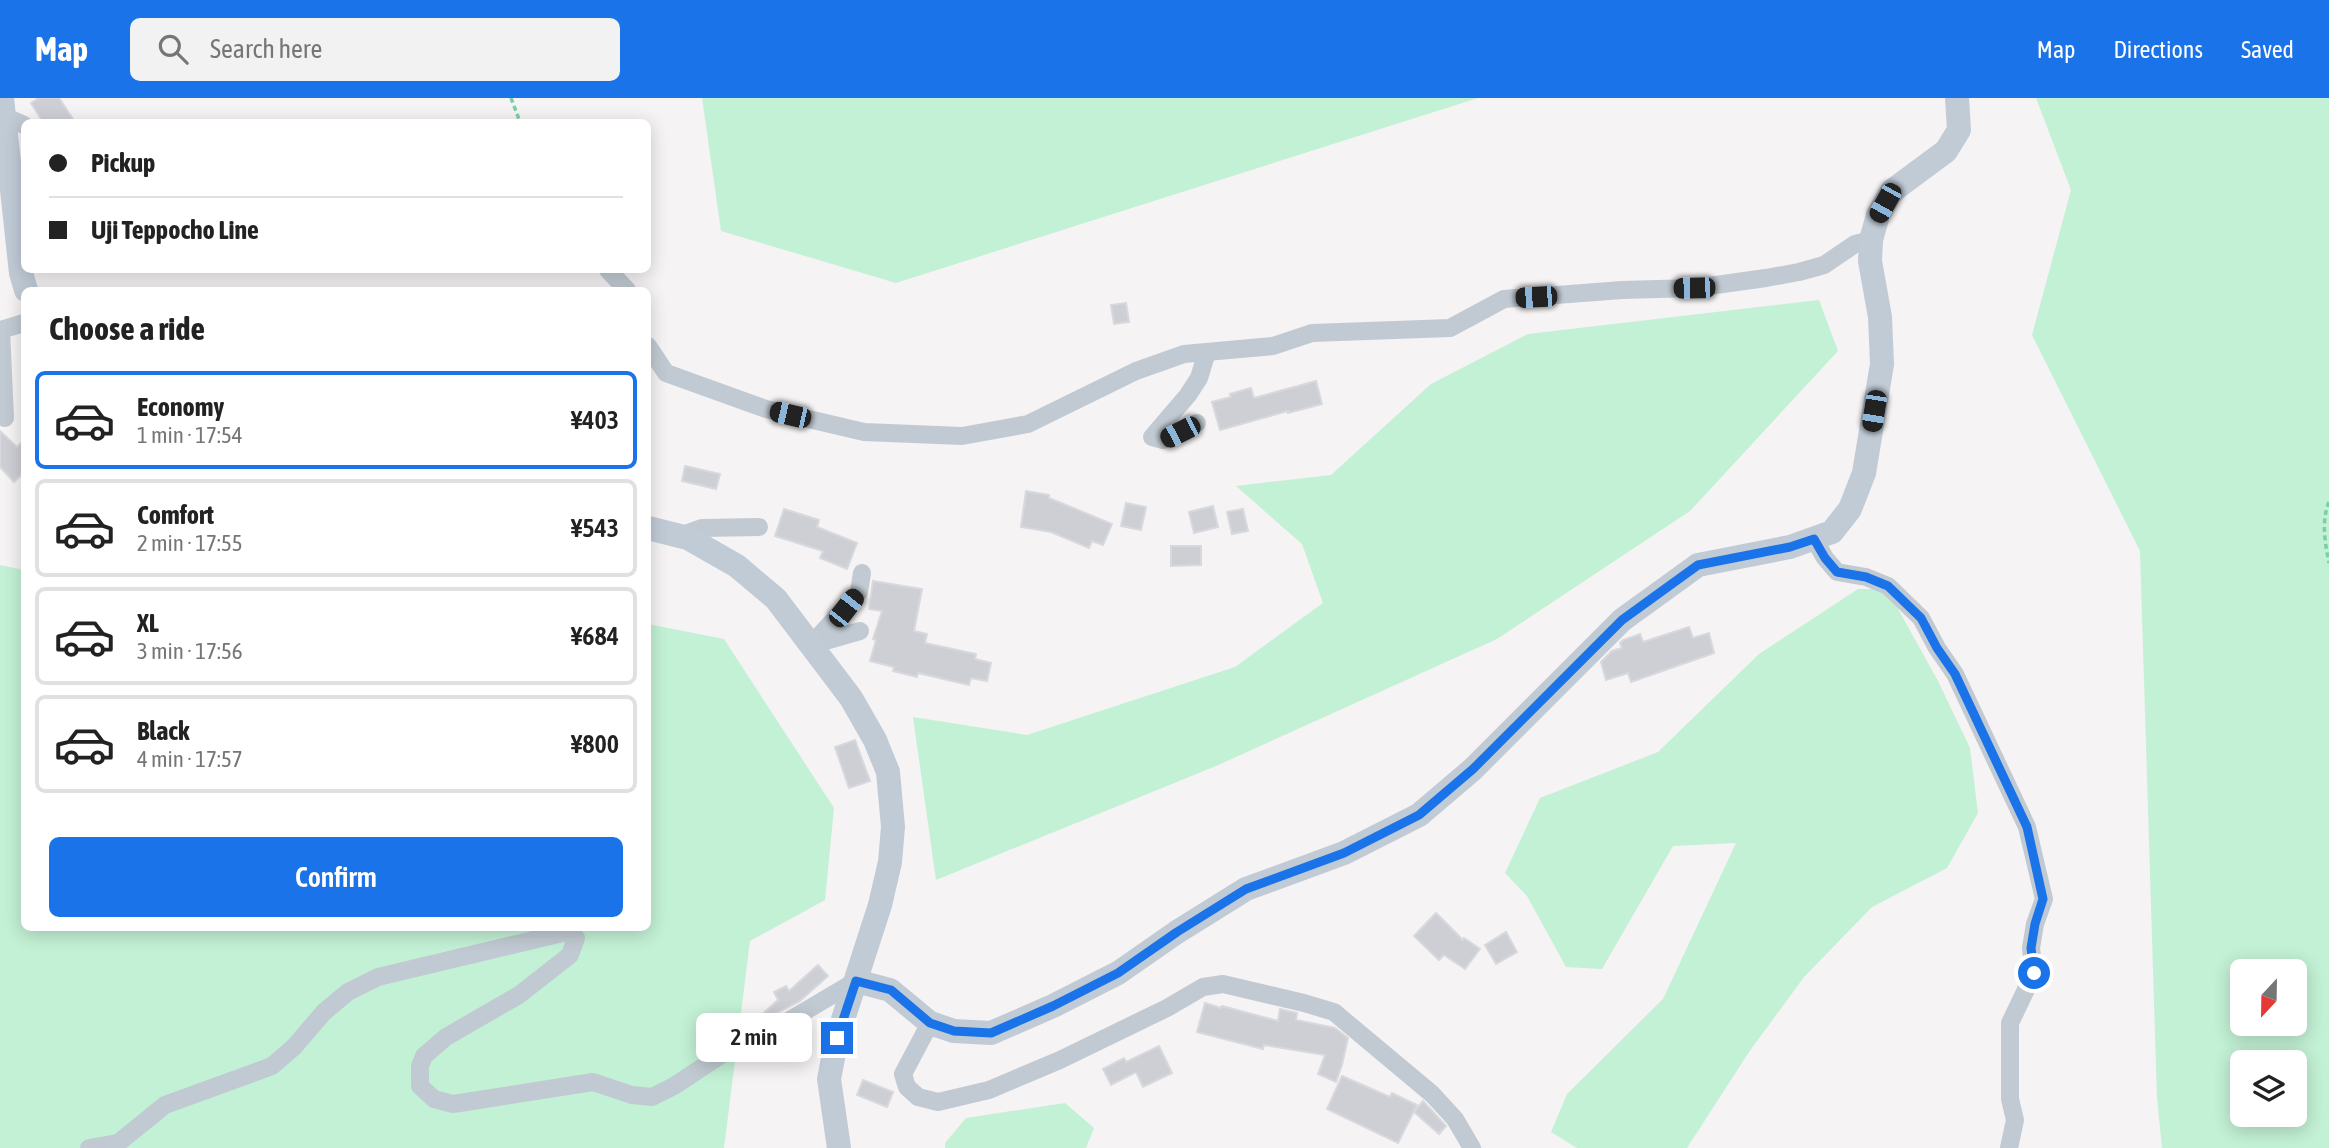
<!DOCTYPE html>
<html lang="en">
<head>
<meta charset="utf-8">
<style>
  :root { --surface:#fff; --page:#f2f2f2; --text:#222; --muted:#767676; --line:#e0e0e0; --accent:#1a73e8 }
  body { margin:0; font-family:"Asap Condensed",sans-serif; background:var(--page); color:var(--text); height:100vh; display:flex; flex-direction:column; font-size:26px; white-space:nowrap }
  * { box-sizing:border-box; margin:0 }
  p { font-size:23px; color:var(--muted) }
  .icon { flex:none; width:38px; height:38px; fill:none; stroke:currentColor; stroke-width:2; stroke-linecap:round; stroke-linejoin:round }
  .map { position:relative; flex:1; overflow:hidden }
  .sheet { position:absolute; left:21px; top:189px; width:630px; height:644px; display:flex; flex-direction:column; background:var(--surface); border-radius:10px; box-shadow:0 4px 18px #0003 }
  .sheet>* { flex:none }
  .hud { position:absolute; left:21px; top:21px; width:630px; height:154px; border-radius:10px; box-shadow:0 4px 18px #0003; display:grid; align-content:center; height:154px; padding:0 28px; background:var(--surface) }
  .needle { width:46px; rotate:202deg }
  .controls { position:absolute; left:2230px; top:861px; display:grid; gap:14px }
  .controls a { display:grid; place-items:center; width:77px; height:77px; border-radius:10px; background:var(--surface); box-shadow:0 4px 18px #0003; font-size:35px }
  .end { position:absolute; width:32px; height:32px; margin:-16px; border:9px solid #1a73e8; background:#fff; box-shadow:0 0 0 4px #fff }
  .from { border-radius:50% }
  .bubble { position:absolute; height:49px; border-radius:10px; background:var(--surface); box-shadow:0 4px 18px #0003; font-size:23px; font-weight:600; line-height:49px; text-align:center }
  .car { position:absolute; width:21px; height:42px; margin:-21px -10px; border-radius:9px; box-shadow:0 0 5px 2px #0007; background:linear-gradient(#222 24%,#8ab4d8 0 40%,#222 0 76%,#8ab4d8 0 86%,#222 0) }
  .hud b { display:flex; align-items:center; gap:24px; height:66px; font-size:26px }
  .hud b+b { border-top:2px solid var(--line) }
  .hud i { width:18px; height:18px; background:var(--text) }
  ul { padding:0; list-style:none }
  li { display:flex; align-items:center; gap:21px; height:98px; margin:0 14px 10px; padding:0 14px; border:4px solid var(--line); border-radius:10px }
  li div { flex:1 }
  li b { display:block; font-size:26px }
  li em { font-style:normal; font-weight:600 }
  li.active { border-color:var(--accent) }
  li>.icon { width:63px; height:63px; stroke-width:1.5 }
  h2 { padding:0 28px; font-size:32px; line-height:84px }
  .cta { display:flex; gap:14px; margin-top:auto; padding:14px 28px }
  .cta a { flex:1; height:80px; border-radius:10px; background:var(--accent); color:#fff; font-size:28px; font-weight:600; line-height:80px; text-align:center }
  header { display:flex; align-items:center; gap:42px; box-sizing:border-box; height:98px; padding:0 35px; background:var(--accent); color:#fff }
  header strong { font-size:33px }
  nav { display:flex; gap:38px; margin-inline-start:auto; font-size:24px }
  .search { width:490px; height:63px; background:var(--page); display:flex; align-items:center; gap:18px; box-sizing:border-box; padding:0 24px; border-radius:10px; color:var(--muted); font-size:26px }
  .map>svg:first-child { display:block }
</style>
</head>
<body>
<header>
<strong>Map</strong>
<div class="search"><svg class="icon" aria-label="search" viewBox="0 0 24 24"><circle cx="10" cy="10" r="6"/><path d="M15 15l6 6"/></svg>Search here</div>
<nav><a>Map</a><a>Directions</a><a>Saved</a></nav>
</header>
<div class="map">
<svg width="2329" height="1050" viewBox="0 0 2329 1050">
  <rect width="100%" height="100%" fill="#f5f3f3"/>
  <g fill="#c3f1d5" fill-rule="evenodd">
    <path d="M 702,0 L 1478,0 L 896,185 L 721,133 Z"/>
    <path d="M 2036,0 L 2329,0 L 2329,1050 L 2162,1050 L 2157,1000 L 2140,453 L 2032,237 L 2071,92 ZM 2294,873 L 2294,926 L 2242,926 L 2242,873 ZM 2294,964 L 2294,1017 L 2242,1017 L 2242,964 Z"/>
    <path d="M 1819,202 L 1838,253 L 1690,413 L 1497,541 L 1216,668 L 936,782 L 913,619 L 1027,637 L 1235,569 L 1323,505 L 1302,446 L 1236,388 L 1331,377 L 1431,286 L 1528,236 Z"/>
    <path d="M 0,467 L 24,472 L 24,830 L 648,830 L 648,526 L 724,541 L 834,710 L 825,802 L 750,843 L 724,1050 L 0,1050 Z"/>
    <path d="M 1858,491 L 1887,491 L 1938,583 L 1970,650 L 1978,715 L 1947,770 L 1872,809 L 1804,879 L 1749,954 L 1687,1050 L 1577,1050 L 1551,1034 L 1567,996 L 1663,901 L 1736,745 L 1673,748 L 1602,871 L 1566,869 L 1527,798 L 1505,775 L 1540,700 L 1658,654 L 1759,556 Z"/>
    <path d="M 1065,1005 L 1094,1030 L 1086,1050 L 945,1050 L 945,1045 L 966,1020 Z"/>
  </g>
  <g fill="#cdcfd5" stroke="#d7d9de" stroke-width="2">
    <path d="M 39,0 L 59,0 L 75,24 L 43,24 L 31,5 Z"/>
    <path d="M 1126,205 L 1129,224 L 1114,226 L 1111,207 Z"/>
    <path d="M 1316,283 L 1322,306 L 1288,315 L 1288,313 L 1220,332 L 1212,304 L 1231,299 L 1230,296 L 1251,290 L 1254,300 Z"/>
    <path d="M 0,333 L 17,349 L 24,342 L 24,374 L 14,384 L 0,369 Z"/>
    <path d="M 685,368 L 720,376 L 716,391 L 682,383 Z"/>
    <path d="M 1026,393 L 1049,397 L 1049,400 L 1112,426 L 1103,447 L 1092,443 L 1089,450 L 1051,434 L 1021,429 Z"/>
    <path d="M 1126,405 L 1146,409 L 1141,432 L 1121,428 Z"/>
    <path d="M 1213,408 L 1218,429 L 1194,435 L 1189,414 Z"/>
    <path d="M 784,411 L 819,422 L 817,429 L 857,445 L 847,471 L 820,460 L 823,453 L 775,438 Z"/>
    <path d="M 1243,411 L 1248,433 L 1232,436 L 1227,414 Z"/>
    <path d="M 1171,448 L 1201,448 L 1201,467 L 1171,468 Z"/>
    <path d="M 873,483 L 922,491 L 914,533 L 927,536 L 925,545 L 976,556 L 975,561 L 991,565 L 987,583 L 971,580 L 969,587 L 918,575 L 917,579 L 893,573 L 894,569 L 870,563 L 876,542 L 873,541 L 882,513 L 869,511 Z"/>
    <path d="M 1689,529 L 1693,540 L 1709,535 L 1714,555 L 1631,584 L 1628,575 L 1606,582 L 1601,564 L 1612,553 L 1622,550 L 1620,545 L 1623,542 L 1640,536 L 1643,544 Z"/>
    <path d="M 855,642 L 870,683 L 849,690 L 835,649 Z"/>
    <path d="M 1436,815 L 1463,842 L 1464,840 L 1480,851 L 1465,871 L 1444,857 L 1439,862 L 1414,838 Z"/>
    <path d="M 1506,834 L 1517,854 L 1496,866 L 1485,847 Z"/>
    <path d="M 818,867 L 828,878 L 800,903 L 763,922 L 760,918 L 778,902 L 774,894 L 786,888 L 789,893 Z"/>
    <path d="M 1205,905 L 1221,910 L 1222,908 L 1278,923 L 1280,911 L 1297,915 L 1296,922 L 1335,930 L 1348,940 L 1342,967 L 1336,984 L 1318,976 L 1325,957 L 1264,947 L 1263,951 L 1197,934 Z"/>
    <path d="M 1159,948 L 1172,975 L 1143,989 L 1136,974 L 1111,987 L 1103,971 L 1124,960 L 1126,964 Z"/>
    <path d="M 1342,978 L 1390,999 L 1392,995 L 1417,1007 L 1398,1045 L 1327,1011 Z"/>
    <path d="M 863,982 L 893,994 L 887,1009 L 857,997 Z"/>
    <path d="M 1423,1003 L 1446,1028 L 1439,1036 L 1414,1014 Z"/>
  </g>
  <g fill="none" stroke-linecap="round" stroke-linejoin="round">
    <g stroke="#7ad0a6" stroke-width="3.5" stroke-dasharray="5 3.5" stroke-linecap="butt">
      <path d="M 511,0 L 520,24"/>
      <path d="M 2329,404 C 2321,423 2325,445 2329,465"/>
    </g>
    <g stroke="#c1cad2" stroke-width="18">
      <path d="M 4,18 L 24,27"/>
      <path d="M 608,172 L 627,192"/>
      <path d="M 0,232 L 24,225"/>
      <path d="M 1,232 L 5,320"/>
      <path d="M 648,248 L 666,275 L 766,311 L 864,334 L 962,338 L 1028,326 L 1136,273 L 1184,256 L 1273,248 L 1312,235 L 1450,230 L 1504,201 L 1622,192 L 1694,190 L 1766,180 L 1799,174 L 1824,167 L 1855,146 L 1871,142"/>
      <path d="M 1197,325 L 1163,342 L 1152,339 L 1188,297 L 1199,280 L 1207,254"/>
      <path d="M 680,438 L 702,430 L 759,429"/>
      <path d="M 1814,441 L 1825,460 L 1837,474 L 1866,479 L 1888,488 L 1921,520 L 1937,550 L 1955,576 L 2027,729 L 2044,801 L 2035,826 L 2031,850 L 2034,875 L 2010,925 L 2010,1001 L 2015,1022 L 2009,1050"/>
      <path d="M 811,547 L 859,494 L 862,475"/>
      <path d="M 811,547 L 860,533"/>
      <path d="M 930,925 L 903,976 L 907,989 L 918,999 L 938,1004 L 989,992 L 1060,962 L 1167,910 L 1203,889 L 1223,886 L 1304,905 L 1334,914 L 1432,996 L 1455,1021 L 1472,1050"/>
      <path d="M 89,1050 L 118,1045 L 165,1007 L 272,968 L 294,949 L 324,914 L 348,894 L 378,879 L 567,834 L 576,840 L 570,857 L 519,897 L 446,939 L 424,958 L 420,968 L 420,988 L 434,1001 L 453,1006 L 593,984 L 632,997 L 652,999 L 674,988 L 742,943 L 763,938 L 856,883"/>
    </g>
    <g stroke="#c1cbd6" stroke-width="24">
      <path d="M 2,0 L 21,175 L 26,192"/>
      <path d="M 648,430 L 688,440 L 737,468 L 776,501 L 851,600 L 875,642 L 888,674 L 893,729 L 890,764 L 880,807 L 837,940 L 829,981 L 839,1050"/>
      <path d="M 856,883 L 890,892 L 930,925 L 954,933 L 991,935 L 1053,908 L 1118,875 L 1177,834 L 1246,791 L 1344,755 L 1419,717 L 1473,671 L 1622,522 L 1698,467 L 1790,449 L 1832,434 L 1850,411 L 1864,375 L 1882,266 L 1880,219 L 1870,163 L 1871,142 L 1878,117 L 1892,93 L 1946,53 L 1959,32 L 1957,0"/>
    </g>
  </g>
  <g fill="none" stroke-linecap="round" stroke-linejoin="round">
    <path stroke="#1a73e8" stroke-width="9" d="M 837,940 L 856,883 L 891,892 L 930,925 L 954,933 L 991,935 L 1053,908 L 1118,875 L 1177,834 L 1246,791 L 1344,755 L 1419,717 L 1473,671 L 1622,522 L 1698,467 L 1790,449 L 1814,441 L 1825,460 L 1837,474 L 1866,479 L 1888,488 L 1921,520 L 1937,550 L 1955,576 L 2027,729 L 2043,801 L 2035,826 L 2031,850 L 2034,875"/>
  </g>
</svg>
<div class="controls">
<a><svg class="needle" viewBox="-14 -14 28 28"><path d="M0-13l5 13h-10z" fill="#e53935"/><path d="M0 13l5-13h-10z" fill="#767676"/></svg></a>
<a><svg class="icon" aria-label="layers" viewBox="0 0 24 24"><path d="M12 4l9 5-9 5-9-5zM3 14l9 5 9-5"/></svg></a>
</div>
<i class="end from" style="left:2034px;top:875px"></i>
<i class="end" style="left:837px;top:940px"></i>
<div class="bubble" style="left:696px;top:915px;width:116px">2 min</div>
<i class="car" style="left:1885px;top:105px;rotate:209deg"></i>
<i class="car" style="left:1694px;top:190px;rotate:269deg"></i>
<i class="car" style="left:1536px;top:199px;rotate:267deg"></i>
<i class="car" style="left:1874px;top:313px;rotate:189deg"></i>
<i class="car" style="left:790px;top:317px;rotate:283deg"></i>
<i class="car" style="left:1180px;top:334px;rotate:243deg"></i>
<i class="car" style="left:846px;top:510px;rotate:38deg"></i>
<div class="hud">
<b><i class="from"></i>Pickup</b>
<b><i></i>Uji Teppocho Line</b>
</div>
<section class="sheet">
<h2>Choose a ride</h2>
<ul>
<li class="active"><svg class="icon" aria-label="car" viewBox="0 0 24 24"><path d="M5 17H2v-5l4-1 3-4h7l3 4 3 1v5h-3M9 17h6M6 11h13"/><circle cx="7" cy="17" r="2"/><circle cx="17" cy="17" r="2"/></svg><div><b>Economy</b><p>1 min · 17:54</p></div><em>¥403</em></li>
<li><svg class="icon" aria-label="car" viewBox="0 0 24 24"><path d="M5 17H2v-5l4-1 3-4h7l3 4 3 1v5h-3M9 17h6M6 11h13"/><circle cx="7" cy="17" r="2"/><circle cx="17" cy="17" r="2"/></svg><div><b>Comfort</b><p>2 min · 17:55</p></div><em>¥543</em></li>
<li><svg class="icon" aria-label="car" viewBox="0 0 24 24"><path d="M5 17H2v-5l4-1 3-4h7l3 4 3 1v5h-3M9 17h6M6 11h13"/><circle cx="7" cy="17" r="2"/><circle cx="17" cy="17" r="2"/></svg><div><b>XL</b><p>3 min · 17:56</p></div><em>¥684</em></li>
<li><svg class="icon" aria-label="car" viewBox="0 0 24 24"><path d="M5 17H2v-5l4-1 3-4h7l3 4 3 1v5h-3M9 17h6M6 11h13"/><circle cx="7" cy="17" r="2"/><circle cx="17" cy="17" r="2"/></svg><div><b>Black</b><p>4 min · 17:57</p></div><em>¥800</em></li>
</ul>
<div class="cta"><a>Confirm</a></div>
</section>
</div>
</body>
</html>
